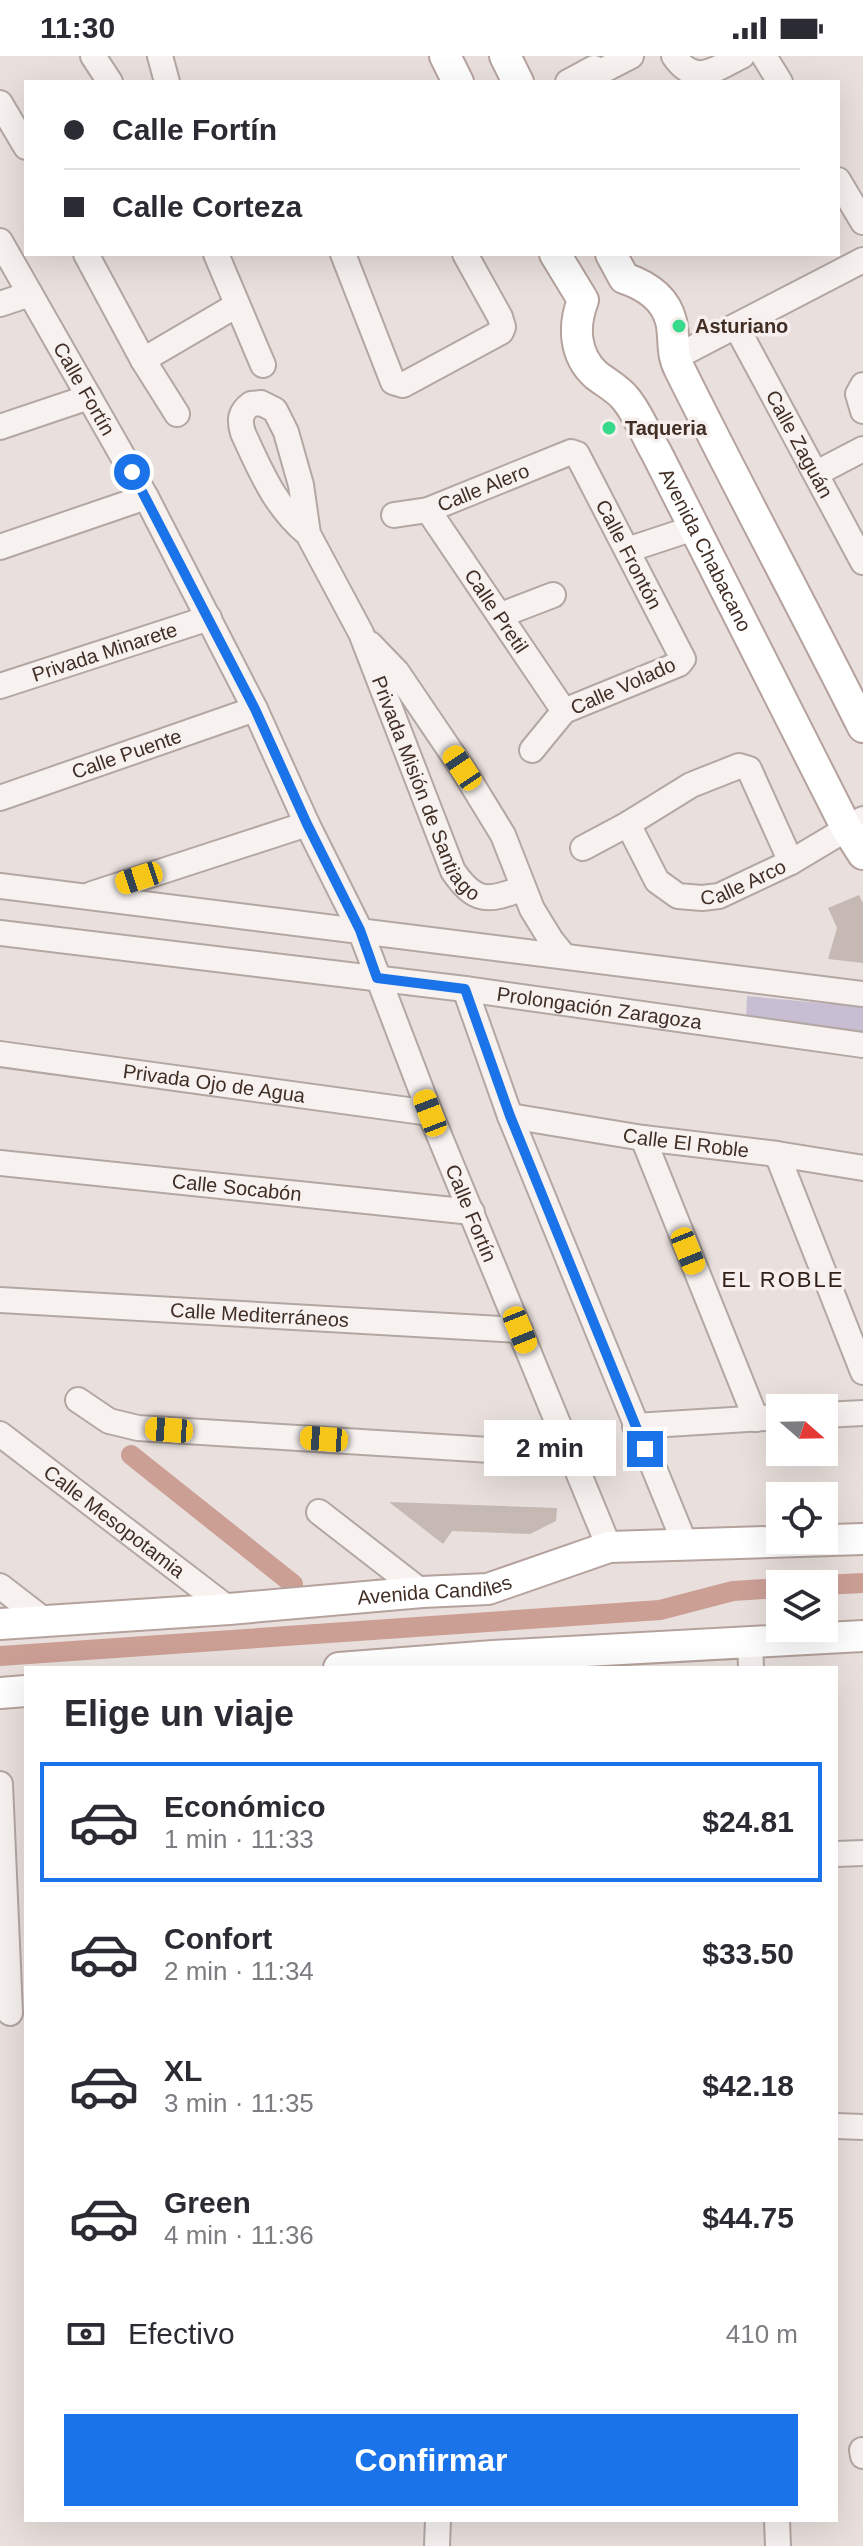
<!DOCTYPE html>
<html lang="es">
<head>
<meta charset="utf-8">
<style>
  :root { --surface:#fff; --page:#f7f7f7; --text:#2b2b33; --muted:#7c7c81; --line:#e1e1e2; --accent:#1a73e8 }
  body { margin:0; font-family:Arial,sans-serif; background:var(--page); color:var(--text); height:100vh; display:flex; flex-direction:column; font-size:30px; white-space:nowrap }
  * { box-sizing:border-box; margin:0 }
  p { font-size:26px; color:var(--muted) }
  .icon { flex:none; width:44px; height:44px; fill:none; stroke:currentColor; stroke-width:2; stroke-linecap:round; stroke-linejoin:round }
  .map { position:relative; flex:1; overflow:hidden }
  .panel { position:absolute; left:24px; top:1610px; width:814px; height:856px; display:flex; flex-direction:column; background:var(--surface); border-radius:0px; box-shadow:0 8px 32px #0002 }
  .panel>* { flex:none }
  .guide { position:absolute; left:24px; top:24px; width:816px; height:176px; border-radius:0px; box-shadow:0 8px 32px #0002; display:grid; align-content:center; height:176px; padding:0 40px; background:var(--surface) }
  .needle { width:52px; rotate:110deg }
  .tools { position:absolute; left:766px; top:1338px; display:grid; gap:16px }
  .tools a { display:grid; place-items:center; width:72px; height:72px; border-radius:0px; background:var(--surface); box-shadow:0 8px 32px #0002; font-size:40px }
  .end { position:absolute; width:36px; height:36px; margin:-18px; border:10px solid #1a73e8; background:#fff; box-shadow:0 0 0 4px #fff }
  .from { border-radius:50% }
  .bubble { position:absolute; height:56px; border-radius:0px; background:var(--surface); box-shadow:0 8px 32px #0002; font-size:26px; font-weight:700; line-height:56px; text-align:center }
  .car { position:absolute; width:24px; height:48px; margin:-24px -12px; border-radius:10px; box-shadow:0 0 6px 2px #0007; background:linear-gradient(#f5c518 24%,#345 0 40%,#f5c518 0 76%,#345 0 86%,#f5c518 0) }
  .guide b { display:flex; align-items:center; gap:28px; height:76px; font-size:30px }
  .guide b+b { border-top:2px solid var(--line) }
  .guide i { width:20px; height:20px; background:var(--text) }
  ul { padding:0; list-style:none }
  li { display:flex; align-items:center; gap:24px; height:120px; margin:0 16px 12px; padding:0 24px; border:4px solid transparent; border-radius:0px }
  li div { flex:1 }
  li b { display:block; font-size:30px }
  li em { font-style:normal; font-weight:700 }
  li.current { border-color:var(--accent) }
  li>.icon { width:72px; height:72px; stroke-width:1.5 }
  h2 { padding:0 40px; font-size:36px; line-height:96px }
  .pay { display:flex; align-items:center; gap:20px; height:88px; padding:0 40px; font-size:30px }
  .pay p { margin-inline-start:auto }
  .button { display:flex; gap:16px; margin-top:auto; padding:16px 40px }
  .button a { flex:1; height:92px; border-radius:0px; background:var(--accent); color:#fff; font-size:32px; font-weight:700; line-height:92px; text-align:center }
  .status { display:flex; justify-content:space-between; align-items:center; height:56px; padding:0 40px; background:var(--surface); direction:ltr }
  .status svg { height:22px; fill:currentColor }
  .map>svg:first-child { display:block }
</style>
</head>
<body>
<div class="status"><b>11:30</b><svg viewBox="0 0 49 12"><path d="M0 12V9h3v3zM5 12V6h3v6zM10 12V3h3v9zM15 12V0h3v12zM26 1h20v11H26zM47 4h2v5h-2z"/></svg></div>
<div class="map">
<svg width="863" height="2490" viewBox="0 0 863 2490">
  <rect width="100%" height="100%" fill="#e9e0dd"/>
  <path fill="#c7bed3" d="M 747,940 L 863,951 L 863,978 L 746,962 Z"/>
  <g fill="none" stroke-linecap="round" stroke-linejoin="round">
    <g stroke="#cc9f95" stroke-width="20">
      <path d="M 131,1399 L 293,1528"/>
      <path d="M 824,1529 L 863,1527"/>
      <path d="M 0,1600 L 660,1554 L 733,1535 L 780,1532"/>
    </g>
  </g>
  <g fill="#c6b9b4">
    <path d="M 859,839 L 863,847 L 863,907 L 828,903 L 837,872 L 828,852 Z"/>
    <path d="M 389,1446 L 557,1452 L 556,1465 L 530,1478 L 452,1475 L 443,1488 Z"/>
  </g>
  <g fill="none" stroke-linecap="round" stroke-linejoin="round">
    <g stroke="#b3a7a2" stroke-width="28">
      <g id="minor">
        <path d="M 93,0 L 110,26"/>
        <path d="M 160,0 L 167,26"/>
        <path d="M 674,0 C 695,31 715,13 742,0"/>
        <path d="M 764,0 L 780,26"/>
        <path d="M 600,16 L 631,0"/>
        <path d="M 568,26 L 594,12"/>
        <path d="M 0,47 L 26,91"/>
        <path d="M 838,124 L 863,166"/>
        <path id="s1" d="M 0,185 L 146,441 L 255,653 L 307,768 L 360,874 L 430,1057 L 609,1491"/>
        <path d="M 86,198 L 143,304 L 177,358"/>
        <path d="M 216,198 L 263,309"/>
        <path d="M 343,198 L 393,326 L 403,329 L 501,276 L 503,271 L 500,261 L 465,198"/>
        <path d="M 0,248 L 30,238"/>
        <path id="s2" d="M 736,270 L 863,506"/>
        <path d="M 674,302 L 863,204"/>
        <path d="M 143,304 L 237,249"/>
        <path d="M 863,329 L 858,338 L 863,355"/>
        <path d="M 0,371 L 89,341"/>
        <path d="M 817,417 L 863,393"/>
        <path id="s3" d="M 428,454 L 564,655"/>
        <path id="s4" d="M 394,459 L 428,454 L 571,396 L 577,398 L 683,603 L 679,608 L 564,655 L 532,694"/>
        <path id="s5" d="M 308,478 C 275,451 260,414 243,377 C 239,364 240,356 251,348 L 261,347 L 275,354 L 286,376 L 301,429 L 308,478 L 361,577 L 453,815 C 475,847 488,846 523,832"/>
        <path d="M 0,491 L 146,441"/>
        <path d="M 627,494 L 694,472"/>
        <path d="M 501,559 L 553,539"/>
        <path d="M 370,588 L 397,616 L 462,712 L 503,779 L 532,853 L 551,884 L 564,900"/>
        <path id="s6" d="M 0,630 L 209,562"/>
        <path id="s7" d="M 0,742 L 255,653"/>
        <path id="s8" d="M 628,768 L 657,825 L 678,840 L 702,842 L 719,840 L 791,806 L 863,763"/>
        <path d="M 583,792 L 628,768 L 691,729 L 739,710 L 749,713 L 791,806"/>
        <path d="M 0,830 L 863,938"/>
        <path d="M 92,838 L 307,768"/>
        <path id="s9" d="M 0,877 L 465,933 L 863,989"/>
        <path d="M 465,933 L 510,1060 L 685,1488"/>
        <path id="s10" d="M 0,998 L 430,1057"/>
        <path id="s11" d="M 510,1060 L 643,1082 L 777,1098 L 863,1112"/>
        <path d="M 643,1082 L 756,1363"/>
        <path d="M 777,1098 L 863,1316"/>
        <path id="s12" d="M 0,1107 L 472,1156"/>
        <path id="s13" d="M 0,1244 L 520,1274"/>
        <path d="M 78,1344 L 109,1365 L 138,1372 L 571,1399"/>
        <path d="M 824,1359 L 863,1357"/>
        <path d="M 635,1370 L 780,1361"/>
        <path id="s14" d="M 0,1378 L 229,1553"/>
        <path d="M 319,1456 L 422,1536"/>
        <path d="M 0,1530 L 44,1564"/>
        <path d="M 750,1587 L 751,1612"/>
        <path d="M 0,1728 L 10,1957"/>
        <path d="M 836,1798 L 863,1797"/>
        <path d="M 836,2070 L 863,2071"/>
        <path d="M 862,2394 L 863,2400"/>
        <path d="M 777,2464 L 778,2490"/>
        <path d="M 437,2490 L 438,2464"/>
      </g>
    </g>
    <g stroke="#b5a29c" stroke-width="34">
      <g id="major">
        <path d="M 445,0 L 458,26"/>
        <path d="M 505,0 L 518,26"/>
        <path id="s15" d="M 555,198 L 583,244 C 573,270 574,299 596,319 C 605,326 618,333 625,342 C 638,357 646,379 656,396 L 847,773 L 863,798"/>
        <path d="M 611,198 L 624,222 C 645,229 665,241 671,265 C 675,281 671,297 679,312 C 739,433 803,551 863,671"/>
        <path id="s16" d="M 0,1568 L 229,1553 L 422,1536 L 488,1533 L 609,1491 L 863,1483"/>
        <path d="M 339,1612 L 493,1600 L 863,1580"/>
        <path d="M 0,1637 L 26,1635"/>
      </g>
    </g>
    <use href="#minor" stroke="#f7f2f0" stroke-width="24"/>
    <use href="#major" stroke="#fff" stroke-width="30"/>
  </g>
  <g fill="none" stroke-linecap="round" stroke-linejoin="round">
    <path stroke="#1a73e8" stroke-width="10" d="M 132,416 L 255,653 L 307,768 L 360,874 L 377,922 L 465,933 L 510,1060 L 645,1393"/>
  </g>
  <g fill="#36da8a" stroke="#f6efed" stroke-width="3">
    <circle cx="679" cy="270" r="8"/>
    <circle cx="609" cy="372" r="8"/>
  </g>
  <g text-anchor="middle" stroke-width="7" stroke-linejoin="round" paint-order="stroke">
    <g font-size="20" font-weight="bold" fill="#412e25" stroke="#f6efed" text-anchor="start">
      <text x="695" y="277">Asturiano</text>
      <text x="625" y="379">Taqueria</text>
    </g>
    <g font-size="20" fill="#412e25" stroke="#f6efed">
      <text dy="7" stroke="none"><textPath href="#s1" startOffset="170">Calle Fortín</textPath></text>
      <text dy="7" stroke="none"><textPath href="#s2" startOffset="134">Calle Zaguán</textPath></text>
      <text dy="7" stroke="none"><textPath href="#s4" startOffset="94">Calle Alero</textPath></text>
      <text dy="7" stroke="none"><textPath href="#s15" startOffset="344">Avenida Chabacano</textPath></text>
      <text dy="7" stroke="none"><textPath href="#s4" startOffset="308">Calle Frontón</textPath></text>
      <text dy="7" stroke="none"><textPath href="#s3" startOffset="122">Calle Pretil</textPath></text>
      <text dy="7" stroke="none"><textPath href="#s6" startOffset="110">Privada Minarete</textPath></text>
      <text transform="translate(623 630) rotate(-24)" y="7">Calle Volado</text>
      <text dy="7" stroke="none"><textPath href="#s7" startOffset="134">Calle Puente</textPath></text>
      <text dy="7" stroke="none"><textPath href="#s5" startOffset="590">Privada Misión de Santiago</textPath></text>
      <text dy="7" stroke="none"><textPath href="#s8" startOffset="158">Calle Arco</textPath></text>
      <text dy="7" stroke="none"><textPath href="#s9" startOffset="604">Prolongación Zaragoza</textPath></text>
      <text dy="7" stroke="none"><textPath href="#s10" startOffset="216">Privada Ojo de Agua</textPath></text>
      <text dy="7" stroke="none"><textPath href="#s11" startOffset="178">Calle El Roble</textPath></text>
      <text dy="7" stroke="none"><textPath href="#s12" startOffset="238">Calle Socabón</textPath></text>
      <text dy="7" stroke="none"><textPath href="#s1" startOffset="1082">Calle Fortín</textPath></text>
      <text dy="7" stroke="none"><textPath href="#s13" startOffset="260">Calle Mediterráneos</textPath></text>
      <text dy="7" stroke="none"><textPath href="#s14" startOffset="144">Calle Mesopotamia</textPath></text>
      <text dy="7" stroke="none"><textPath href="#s16" startOffset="436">Avenida Candiles</textPath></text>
    </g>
    <g font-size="22" letter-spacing="2" fill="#312018" stroke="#f6efed">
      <text x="783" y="1231">EL ROBLE</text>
    </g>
  </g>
</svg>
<div class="tools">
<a><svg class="needle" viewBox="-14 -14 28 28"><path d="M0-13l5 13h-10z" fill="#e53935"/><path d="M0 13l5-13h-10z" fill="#7c7c81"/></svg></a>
<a><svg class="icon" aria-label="locate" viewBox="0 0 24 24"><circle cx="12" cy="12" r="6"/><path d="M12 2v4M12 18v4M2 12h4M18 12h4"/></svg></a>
<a><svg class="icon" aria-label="layers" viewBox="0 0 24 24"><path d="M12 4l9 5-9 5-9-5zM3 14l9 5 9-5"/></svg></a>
</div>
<i class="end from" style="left:132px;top:416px"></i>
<i class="end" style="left:645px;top:1393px"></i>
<div class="bubble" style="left:484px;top:1364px;width:132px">2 min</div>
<i class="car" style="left:462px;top:712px;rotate:326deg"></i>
<i class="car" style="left:139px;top:822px;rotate:252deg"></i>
<i class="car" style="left:430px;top:1057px;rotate:339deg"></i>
<i class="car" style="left:688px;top:1195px;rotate:158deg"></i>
<i class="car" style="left:520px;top:1274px;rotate:158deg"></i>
<i class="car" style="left:169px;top:1374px;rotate:274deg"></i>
<i class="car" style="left:324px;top:1383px;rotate:274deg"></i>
<div class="guide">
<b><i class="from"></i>Calle Fortín</b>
<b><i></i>Calle Corteza</b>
</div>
<section class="panel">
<h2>Elige un viaje</h2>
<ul>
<li class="current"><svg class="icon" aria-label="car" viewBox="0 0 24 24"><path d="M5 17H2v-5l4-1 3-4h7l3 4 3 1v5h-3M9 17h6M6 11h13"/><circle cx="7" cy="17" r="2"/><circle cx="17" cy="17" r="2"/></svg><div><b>Económico</b><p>1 min · 11:33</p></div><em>$24.81</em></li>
<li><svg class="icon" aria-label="car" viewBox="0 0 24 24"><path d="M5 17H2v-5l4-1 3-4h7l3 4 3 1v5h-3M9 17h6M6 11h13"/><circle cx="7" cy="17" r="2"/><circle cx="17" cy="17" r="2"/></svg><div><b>Confort</b><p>2 min · 11:34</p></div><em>$33.50</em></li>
<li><svg class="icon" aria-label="car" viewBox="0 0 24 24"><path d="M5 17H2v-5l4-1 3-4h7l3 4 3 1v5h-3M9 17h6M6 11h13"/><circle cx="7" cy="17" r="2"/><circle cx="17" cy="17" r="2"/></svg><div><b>XL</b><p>3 min · 11:35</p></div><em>$42.18</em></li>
<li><svg class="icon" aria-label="car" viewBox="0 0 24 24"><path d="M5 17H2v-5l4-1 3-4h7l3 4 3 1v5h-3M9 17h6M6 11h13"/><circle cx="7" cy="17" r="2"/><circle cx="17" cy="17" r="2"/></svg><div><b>Green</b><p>4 min · 11:36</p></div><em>$44.75</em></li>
</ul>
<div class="pay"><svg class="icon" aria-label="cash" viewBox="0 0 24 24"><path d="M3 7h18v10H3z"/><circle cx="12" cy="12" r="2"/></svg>Efectivo<p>410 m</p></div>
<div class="button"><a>Confirmar</a></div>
</section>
</div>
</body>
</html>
